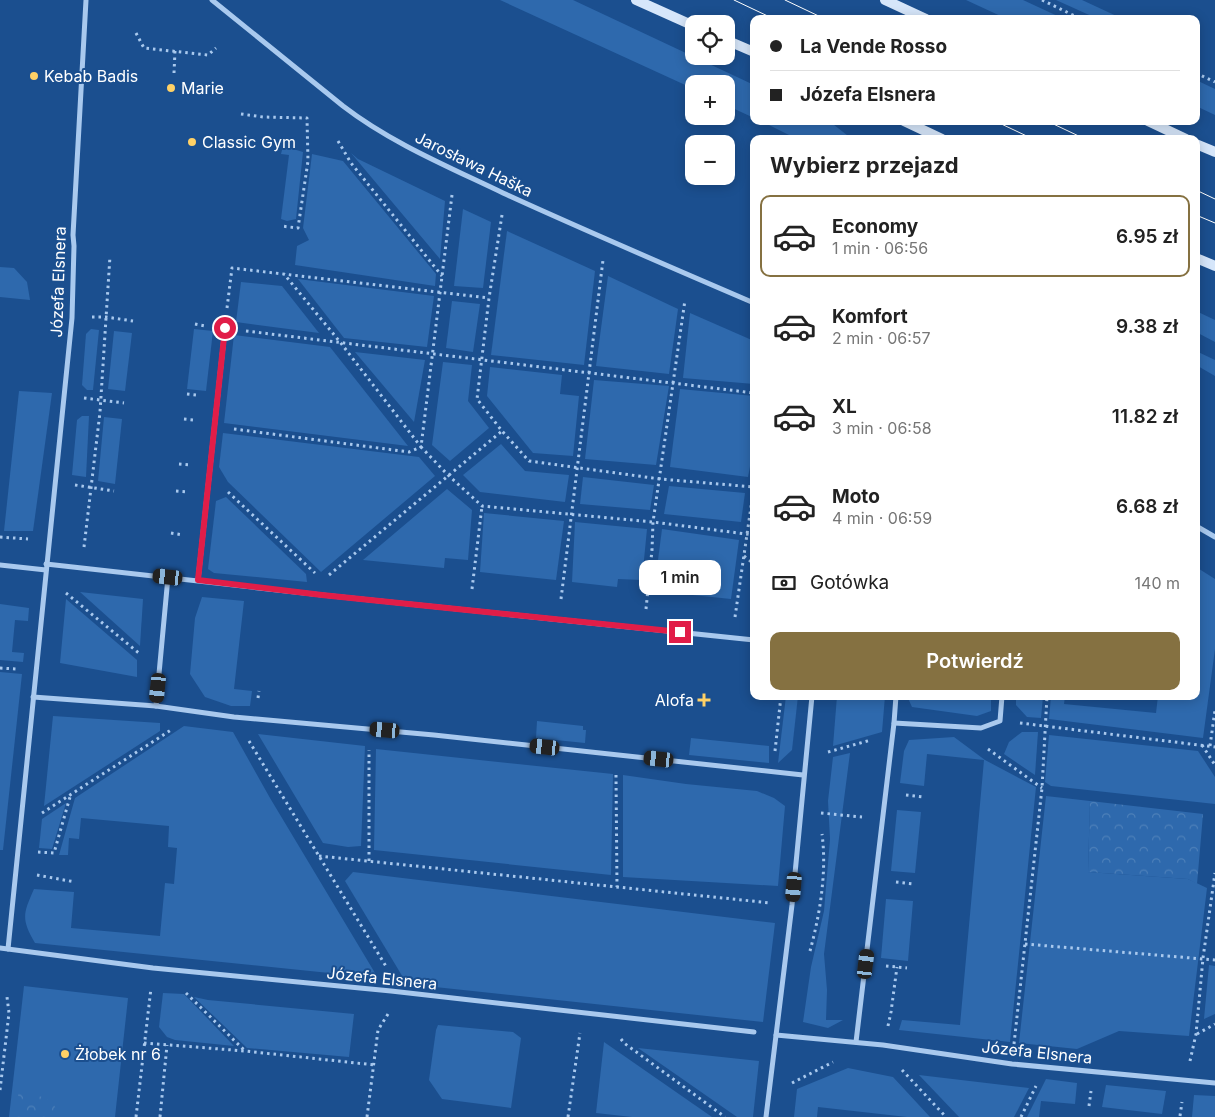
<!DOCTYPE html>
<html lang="pl">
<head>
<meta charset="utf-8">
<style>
  :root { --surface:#fff; --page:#f2f2f2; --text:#222; --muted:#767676; --line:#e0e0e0; --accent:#857141 }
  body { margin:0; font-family:Inter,sans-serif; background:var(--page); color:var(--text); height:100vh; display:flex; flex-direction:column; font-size:19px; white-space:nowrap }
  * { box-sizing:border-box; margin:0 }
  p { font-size:16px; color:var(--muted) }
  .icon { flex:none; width:28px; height:28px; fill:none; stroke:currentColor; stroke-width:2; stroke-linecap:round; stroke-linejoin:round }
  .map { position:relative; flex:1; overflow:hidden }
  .sheet { position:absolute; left:750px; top:135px; width:450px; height:565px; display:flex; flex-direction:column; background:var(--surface); border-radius:10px; box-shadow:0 2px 12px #0003 }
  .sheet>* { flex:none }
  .guide { position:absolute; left:750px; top:15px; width:450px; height:110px; border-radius:10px; box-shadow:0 2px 12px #0003; display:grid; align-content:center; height:110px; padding:0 20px; background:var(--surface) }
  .tools { position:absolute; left:685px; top:15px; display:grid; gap:10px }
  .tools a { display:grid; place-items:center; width:50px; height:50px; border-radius:10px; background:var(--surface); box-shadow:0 2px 12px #0003; font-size:25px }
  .end { position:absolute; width:22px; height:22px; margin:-11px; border:6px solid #e11d48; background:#fff; box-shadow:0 0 0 2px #fff }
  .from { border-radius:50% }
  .bubble { position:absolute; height:35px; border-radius:10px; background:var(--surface); box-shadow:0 2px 12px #0003; font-size:16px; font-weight:600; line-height:35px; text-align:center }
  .car { position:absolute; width:15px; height:30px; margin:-15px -8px; border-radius:6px; box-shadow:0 0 4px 1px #0007; background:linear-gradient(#222 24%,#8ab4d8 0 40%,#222 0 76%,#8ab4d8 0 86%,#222 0) }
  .guide b { display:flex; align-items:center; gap:18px; height:48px; font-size:19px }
  .guide b+b { border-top:1px solid var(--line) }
  .guide i { width:12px; height:12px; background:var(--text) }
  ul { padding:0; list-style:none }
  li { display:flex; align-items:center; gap:15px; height:82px; margin:0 10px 8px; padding:0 10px; border:2px solid transparent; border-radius:10px }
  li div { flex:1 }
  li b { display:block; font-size:19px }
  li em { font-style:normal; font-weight:600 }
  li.on { border-color:var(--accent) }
  li>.icon { width:45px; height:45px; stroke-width:1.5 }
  h2 { padding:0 20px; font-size:22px; line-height:60px }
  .pay { display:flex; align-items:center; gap:12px; height:55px; padding:0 20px; font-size:19px }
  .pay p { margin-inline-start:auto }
  .cta { display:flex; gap:10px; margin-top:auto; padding:10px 20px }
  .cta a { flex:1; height:58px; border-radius:10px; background:var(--accent); color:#fff; font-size:20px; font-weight:600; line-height:58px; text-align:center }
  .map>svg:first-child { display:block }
</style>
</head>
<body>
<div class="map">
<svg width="1215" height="1117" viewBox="0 0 1215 1117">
  <defs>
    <pattern id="park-crowns" width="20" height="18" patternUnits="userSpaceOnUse" patternTransform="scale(1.25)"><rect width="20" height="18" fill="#2e69ad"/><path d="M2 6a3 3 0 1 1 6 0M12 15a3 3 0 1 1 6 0" fill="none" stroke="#4d80b9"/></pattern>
  </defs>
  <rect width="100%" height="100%" fill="#1b4f8f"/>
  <g fill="#2e69ad">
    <path d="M 500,0 L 573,0 L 754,85 L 754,118 L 726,105 L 726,84 L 694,84 L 694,89 Z"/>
    <path d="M 966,0 L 1023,0 L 1064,19 L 1007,19 Z"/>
    <path d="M 1056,0 L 1082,0 L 1123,19 L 1098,19 Z"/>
    <path d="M 1196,80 L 1215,89 L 1215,115 L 1196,106 Z"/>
    <path d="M 761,121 L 829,121 L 852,139 L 797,139 Z"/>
    <path d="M 283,146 L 303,152 L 296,219 L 287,221 L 281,219 L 289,155 L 281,154 Z"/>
    <path d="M 351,153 L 358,159 L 445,201 L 440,259 Z"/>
    <path d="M 312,154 L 343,161 L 436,274 L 435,286 L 295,265 L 297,246 L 309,240 L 303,228 Z"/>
    <path d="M 463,209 L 491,222 L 483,288 L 454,286 Z"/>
    <path d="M 507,231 L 595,271 L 584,365 L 491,355 Z"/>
    <path d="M 0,267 L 14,268 L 27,282 L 30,300 L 0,297 Z"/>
    <path d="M 608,276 L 678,309 L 669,374 L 596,366 Z"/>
    <path d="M 298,279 L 434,296 L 427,347 L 344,338 Z"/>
    <path d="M 241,282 L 282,286 L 319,333 L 236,322 Z"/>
    <path d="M 452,301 L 480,304 L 473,352 L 446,348 Z"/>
    <path d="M 1196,311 L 1215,320 L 1215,342 L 1196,332 Z"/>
    <path d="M 690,313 L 754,341 L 754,384 L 683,378 Z"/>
    <path d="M 91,329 L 99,330 L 93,390 L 87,390 L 82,385 L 86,334 Z"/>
    <path d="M 194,329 L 213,331 L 206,391 L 187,389 Z"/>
    <path d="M 114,331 L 132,333 L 125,391 L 108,389 Z"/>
    <path d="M 234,335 L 330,347 L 408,446 L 224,423 Z"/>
    <path d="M 1196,351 L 1215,360 L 1215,376 L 1196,365 Z"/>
    <path d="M 355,352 L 425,360 L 414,422 Z"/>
    <path d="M 443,362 L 472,365 L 468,401 L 489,428 L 450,461 L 432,445 Z"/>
    <path d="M 490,367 L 562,375 L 560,394 L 579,396 L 573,456 L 533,453 L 487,396 Z"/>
    <path d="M 594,380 L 669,386 L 656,465 L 585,459 Z"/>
    <path d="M 680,389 L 754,396 L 754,445 L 748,477 L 670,467 Z"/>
    <path d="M 19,391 L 52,393 L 33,531 L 4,531 Z"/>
    <path d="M 82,416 L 89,416 L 86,477 L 72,475 L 77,420 Z"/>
    <path d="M 104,417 L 122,419 L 115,484 L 98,481 Z"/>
    <path d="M 223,433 L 419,457 L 435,476 L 321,572 L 228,482 L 219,467 Z"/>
    <path d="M 501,444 L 525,471 L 569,475 L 565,502 L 480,492 L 463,475 Z"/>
    <path d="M 583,477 L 654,485 L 650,510 L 580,504 Z"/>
    <path d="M 669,486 L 745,493 L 741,522 L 664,514 Z"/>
    <path d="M 447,489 L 472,510 L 468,560 L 445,558 L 444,568 L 363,560 Z"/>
    <path d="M 226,497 L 306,574 L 307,582 L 214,573 L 208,569 L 216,501 Z"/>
    <path d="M 484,513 L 564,521 L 556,580 L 480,572 Z"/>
    <path d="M 575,522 L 647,529 L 642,580 L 618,579 L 617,587 L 572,582 Z"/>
    <path d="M 662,529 L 739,540 L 731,599 L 654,591 Z"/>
    <path d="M 1196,567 L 1215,579 L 1215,649 L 1203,738 L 1049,719 L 1051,696 L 1065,696 L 1064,704 L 1156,713 L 1158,696 L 1196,696 Z"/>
    <path d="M 80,592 L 143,599 L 140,646 Z"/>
    <path d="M 202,597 L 244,601 L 234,689 L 252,691 L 250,706 L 231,706 L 205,697 L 190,674 L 195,618 Z"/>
    <path d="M 66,599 L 137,660 L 137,677 L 60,663 Z"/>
    <path d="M 0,604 L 29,608 L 28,621 L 15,620 L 12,652 L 24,653 L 23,662 L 0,660 Z"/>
    <path d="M 0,672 L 22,674 L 3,850 L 0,850 Z"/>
    <path d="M 786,696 L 798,696 L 792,750 L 778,763 Z"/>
    <path d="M 837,696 L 885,696 L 882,732 L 833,746 Z"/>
    <path d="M 907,696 L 991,696 L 991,711 L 977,716 L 912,707 Z"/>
    <path d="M 1016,696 L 1043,696 L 1041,718 L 1027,717 L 1016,705 Z"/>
    <path d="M 53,716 L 160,723 L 160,731 L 44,806 Z"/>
    <path d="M 537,721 L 583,726 L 583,730 L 586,730 L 585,743 L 536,738 Z"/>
    <path d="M 184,726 L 233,732 L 270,798 L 378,978 L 35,943 C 21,919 23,914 34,889 L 74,892 L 71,928 L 160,936 L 165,883 L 174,884 L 177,848 L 168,847 L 169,826 L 81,818 L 79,839 L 69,838 L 68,855 L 59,855 L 75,798 Z"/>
    <path d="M 1022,732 L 1038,732 L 1035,775 L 1004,754 L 1009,742 Z"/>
    <path d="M 258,734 L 365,746 L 361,846 L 348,847 L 323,843 Z"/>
    <path d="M 1049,735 L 1198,751 L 1215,777 L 1215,804 L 1051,786 L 1045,782 Z"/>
    <path d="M 954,737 L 985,760 L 1036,787 L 1010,1042 L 899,1030 L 902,1020 L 960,1025 L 984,760 L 927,754 L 924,786 L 900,783 L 904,751 L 909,740 Z"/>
    <path d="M 691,738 L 769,746 L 769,763 L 689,755 Z"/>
    <path d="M 376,749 L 613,774 L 611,875 L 374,850 Z"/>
    <path d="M 850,753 L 824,954 L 827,990 L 826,1020 L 843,1020 L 828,1028 L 803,1022 L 811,967 L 824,911 L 830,839 L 828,801 L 833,757 Z"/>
    <path d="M 623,775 L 686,784 L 757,791 L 774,798 L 785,806 L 778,886 L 623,877 Z"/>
    <path d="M 1046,796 L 1090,801 L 1088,872 L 1188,879 L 1207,888 L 1189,1036 L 1119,1031 L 1077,1049 L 1019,1043 Z"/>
    <path d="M 66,803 L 52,849 L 39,848 L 42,819 Z"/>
    <path d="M 897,810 L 921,812 L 915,873 L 891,871 Z"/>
    <path d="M 353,872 L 775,923 L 763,1022 L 407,984 L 345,881 Z"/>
    <path d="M 886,899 L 913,901 L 908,961 L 881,958 Z"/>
    <path d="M 1209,965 L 1215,966 L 1215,1014 L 1204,1019 Z"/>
    <path d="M 24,986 L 128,998 L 115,1117 L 9,1117 Z"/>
    <path d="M 163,993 L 184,994 L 234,1046 L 175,1040 L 167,1037 L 159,1027 Z"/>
    <path d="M 194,997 L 208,1000 L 354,1014 L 349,1057 L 247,1048 Z"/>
    <path d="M 438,1025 L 513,1032 L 521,1038 L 511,1108 L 442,1099 L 429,1080 L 436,1030 Z"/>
    <path d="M 604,1042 L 712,1117 L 632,1117 L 596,1113 Z"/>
    <path d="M 638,1048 L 759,1061 L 753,1117 L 737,1117 Z"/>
    <path d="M 848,1068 L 893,1077 L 930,1117 L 907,1117 L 818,1107 L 817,1117 L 794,1117 L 797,1089 Z"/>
    <path d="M 919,1075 L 1029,1088 L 1014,1117 L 959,1117 Z"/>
    <path d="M 1046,1079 L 1077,1083 L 1075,1104 L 1041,1101 L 1039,1117 L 1027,1117 Z"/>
    <path d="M 1106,1085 L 1166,1091 L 1162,1114 L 1102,1107 Z"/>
    <path d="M 1194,1095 L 1215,1096 L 1215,1117 L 1192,1117 Z"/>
  </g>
  <g fill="url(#park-crowns)">
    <path d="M 1090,801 L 1203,814 L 1197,884 L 1188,879 L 1088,872 Z"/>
    <path d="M 19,1087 L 53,1102 L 59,1117 L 16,1117 Z"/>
  </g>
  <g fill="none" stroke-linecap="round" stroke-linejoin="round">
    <g stroke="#a9c9ee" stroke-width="3" stroke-dasharray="2.5 4" stroke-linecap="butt">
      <path d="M 1042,0 L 1081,19"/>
      <path d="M 136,33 L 144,48 L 208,55 L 216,48"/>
      <path d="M 174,73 L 175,51"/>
      <path d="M 1196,73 L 1215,82"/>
      <path d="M 241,114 L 263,117 L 307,118 L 308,161 L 298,228 L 281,226"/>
      <path d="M 338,141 L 351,163 L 442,276"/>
      <path d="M 452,195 L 421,447 L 448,475 L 482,506 L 653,522 L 754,535"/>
      <path d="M 502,215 L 489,298 L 477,399 L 502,431 L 529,461 L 660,479 L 754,487"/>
      <path d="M 227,308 L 232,268 L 489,298"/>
      <path d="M 92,317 L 106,317 L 133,321"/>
      <path d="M 195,324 L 205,326"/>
      <path d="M 246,331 L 754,393"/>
      <path d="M 187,394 L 196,395"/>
      <path d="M 84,398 L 124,403"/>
      <path d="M 184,419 L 194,420"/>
      <path d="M 234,429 L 409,452 L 421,447 L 340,342 L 284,274"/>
      <path d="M 179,464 L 191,465"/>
      <path d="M 75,485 L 114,491"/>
      <path d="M 176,491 L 188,492"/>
      <path d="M 228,492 L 315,573"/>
      <path d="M 171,533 L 183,535"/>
      <path d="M 0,537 L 28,539"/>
      <path d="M 84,547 L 100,412 L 110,256"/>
      <path d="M 744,556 L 754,564"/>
      <path d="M 329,575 L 502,431"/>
      <path d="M 472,589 L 482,506"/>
      <path d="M 66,593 L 140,654"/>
      <path d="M 561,599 L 603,260"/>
      <path d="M 646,609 L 652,550 L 653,522 L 685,300"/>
      <path d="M 735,617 L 754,486"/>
      <path d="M 0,668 L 17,669"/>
      <path d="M 258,698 L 259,691"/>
      <path d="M 1020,723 L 1215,747"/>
      <path d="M 249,741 L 387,968"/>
      <path d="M 1202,745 L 1215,765"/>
      <path d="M 1210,746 L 1215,710"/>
      <path d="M 988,749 L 1042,788"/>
      <path d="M 775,751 L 781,696"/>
      <path d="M 828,752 L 871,740"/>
      <path d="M 616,775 L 617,887"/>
      <path d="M 906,795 L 923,797"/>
      <path d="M 42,813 L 171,730"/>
      <path d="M 821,813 L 862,817"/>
      <path d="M 38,852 L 54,853 L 70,797"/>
      <path d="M 319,856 L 771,903"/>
      <path d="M 369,861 L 369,750"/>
      <path d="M 37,875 L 75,882"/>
      <path d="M 896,882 L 914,884"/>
      <path d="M 1025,944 L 1215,960"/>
      <path d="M 810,951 C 820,914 827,872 822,834"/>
      <path d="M 886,966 L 907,968"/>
      <path d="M 186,993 L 245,1051"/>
      <path d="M 888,1026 L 891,1012 L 897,967"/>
      <path d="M 1197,1034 L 1215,1024"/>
      <path d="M 621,1039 L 624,1043 L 725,1117"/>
      <path d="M 144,1043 L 245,1051 L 375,1065"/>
      <path d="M 1014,1044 L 1042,788 L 1047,696"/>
      <path d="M 1190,1061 L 1196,1034 L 1203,958 L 1215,873"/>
      <path d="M 902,1070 L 946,1117"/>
      <path d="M 792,1083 L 833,1062"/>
      <path d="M 0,1090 L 9,1013 L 7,997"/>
      <path d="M 1089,1106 L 1091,1091"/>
      <path d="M 1180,1116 L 1182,1102"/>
      <path d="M 136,1117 L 151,988"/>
      <path d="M 160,1117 L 167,1045"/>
      <path d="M 367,1117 L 378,1030 L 388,1014 L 388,1010"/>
      <path d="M 568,1117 L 580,1033"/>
      <path d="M 1021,1117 L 1036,1086"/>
    </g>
    <g stroke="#a9c9ee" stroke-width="5">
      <path d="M 212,0 L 343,106 C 391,143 449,167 503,193 C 586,231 670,267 754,303"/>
      <path d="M 1196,526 L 1215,537"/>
      <path d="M 46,564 L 322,595 L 754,640"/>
      <path d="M 0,565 L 46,570"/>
      <path d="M 198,580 L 225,328"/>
      <path d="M 33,697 L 156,706 L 234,717 L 434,735 L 803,775"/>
      <path d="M 156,706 L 168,577"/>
      <path d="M 894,723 L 981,728 L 1000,721 L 1002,696"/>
      <path d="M 0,948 L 153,968 L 391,991 L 754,1032"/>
      <path d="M 8,949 L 72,318 L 74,246 L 73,235 L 86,0"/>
      <path d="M 776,1035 L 883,1045 L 1012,1064 L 1215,1083"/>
      <path d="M 856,1042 L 894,723 L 896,696"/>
      <path d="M 766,1117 L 792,905 L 812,696"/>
    </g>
    <g stroke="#d6e6fa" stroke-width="10">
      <path d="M 636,0 L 694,26"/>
      <path d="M 885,0 L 926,19"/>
      <path d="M 726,40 L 754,52"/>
      <path d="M 904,121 L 942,139"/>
      <path d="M 1148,121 L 1186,139"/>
      <path d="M 1196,144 L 1215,152"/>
      <path d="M 1196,258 L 1215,266"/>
    </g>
    <g stroke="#fff" stroke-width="1">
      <path d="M 734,0 L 774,19"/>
      <path d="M 785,0 L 825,19"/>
      <path d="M 995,121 L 1033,139"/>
      <path d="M 1047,121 L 1085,139"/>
      <path d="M 1196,190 L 1215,199"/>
      <path d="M 1196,215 L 1215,223"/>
    </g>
  </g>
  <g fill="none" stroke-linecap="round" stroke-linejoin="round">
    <path stroke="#e11d48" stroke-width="6" d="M 225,328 L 198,580 L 322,595 L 680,632"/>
  </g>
  <g fill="#ffd166" stroke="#1b4f8f" stroke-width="2">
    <circle cx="34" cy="76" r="5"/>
    <circle cx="171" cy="88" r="5"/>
    <circle cx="192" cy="142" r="5"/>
    <path d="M701.5 692.5h5v5h5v5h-5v5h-5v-5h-5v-5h5z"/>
    <circle cx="65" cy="1054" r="5"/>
  </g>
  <g text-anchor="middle" stroke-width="4" stroke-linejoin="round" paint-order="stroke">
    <g font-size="16" fill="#fff" stroke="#1b4f8f" text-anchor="start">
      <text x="44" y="82">Kebab Badis</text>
      <text x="181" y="94">Marie</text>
      <text x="202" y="148">Classic Gym</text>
      <text x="694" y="706" text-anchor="end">Alofa</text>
      <text x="75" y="1060">Żłobek nr 6</text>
    </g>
    <g font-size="16" fill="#fff" stroke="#1b4f8f">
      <text transform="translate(474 164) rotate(26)" y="6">Jarosława Haška</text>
      <text transform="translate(58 282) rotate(-88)" y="6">Józefa Elsnera</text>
      <text transform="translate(382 978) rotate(6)" y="6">Józefa Elsnera</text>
      <text transform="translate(1037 1052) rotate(6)" y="6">Józefa Elsnera</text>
    </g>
  </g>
</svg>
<div class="tools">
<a><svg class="icon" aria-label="locate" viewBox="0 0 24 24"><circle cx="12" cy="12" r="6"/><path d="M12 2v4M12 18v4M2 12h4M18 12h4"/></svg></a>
<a>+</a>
<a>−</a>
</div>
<i class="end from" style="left:225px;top:328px"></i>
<i class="end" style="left:680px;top:632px"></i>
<div class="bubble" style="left:639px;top:560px;width:82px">1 min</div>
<i class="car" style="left:168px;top:577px;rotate:276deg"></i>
<i class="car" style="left:158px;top:688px;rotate:186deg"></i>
<i class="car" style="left:385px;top:730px;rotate:275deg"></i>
<i class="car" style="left:545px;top:747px;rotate:276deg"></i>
<i class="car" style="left:659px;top:759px;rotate:276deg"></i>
<i class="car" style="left:794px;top:887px;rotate:185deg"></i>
<i class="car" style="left:866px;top:964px;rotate:7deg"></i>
<div class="guide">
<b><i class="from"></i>La Vende Rosso</b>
<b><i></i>Józefa Elsnera</b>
</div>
<section class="sheet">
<h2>Wybierz przejazd</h2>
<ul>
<li class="on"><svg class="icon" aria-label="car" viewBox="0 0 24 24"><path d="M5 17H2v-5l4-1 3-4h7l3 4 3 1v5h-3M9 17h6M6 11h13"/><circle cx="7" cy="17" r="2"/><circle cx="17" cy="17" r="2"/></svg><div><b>Economy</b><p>1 min · 06:56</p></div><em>6.95 zł</em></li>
<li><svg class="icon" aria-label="car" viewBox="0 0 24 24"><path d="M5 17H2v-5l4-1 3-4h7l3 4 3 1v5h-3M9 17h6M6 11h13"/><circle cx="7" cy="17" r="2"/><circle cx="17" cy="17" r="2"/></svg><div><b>Komfort</b><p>2 min · 06:57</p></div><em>9.38 zł</em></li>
<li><svg class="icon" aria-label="car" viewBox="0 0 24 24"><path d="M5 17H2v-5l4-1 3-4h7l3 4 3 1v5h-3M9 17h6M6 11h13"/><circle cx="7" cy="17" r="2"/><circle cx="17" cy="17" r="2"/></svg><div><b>XL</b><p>3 min · 06:58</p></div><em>11.82 zł</em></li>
<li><svg class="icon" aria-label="car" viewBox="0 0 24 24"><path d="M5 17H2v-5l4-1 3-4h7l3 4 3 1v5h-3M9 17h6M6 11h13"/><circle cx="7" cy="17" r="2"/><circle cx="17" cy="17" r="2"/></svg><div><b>Moto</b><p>4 min · 06:59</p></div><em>6.68 zł</em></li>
</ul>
<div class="pay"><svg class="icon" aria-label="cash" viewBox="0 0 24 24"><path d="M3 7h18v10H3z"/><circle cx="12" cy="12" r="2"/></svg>Gotówka<p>140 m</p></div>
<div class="cta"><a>Potwierdź</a></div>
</section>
</div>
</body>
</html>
